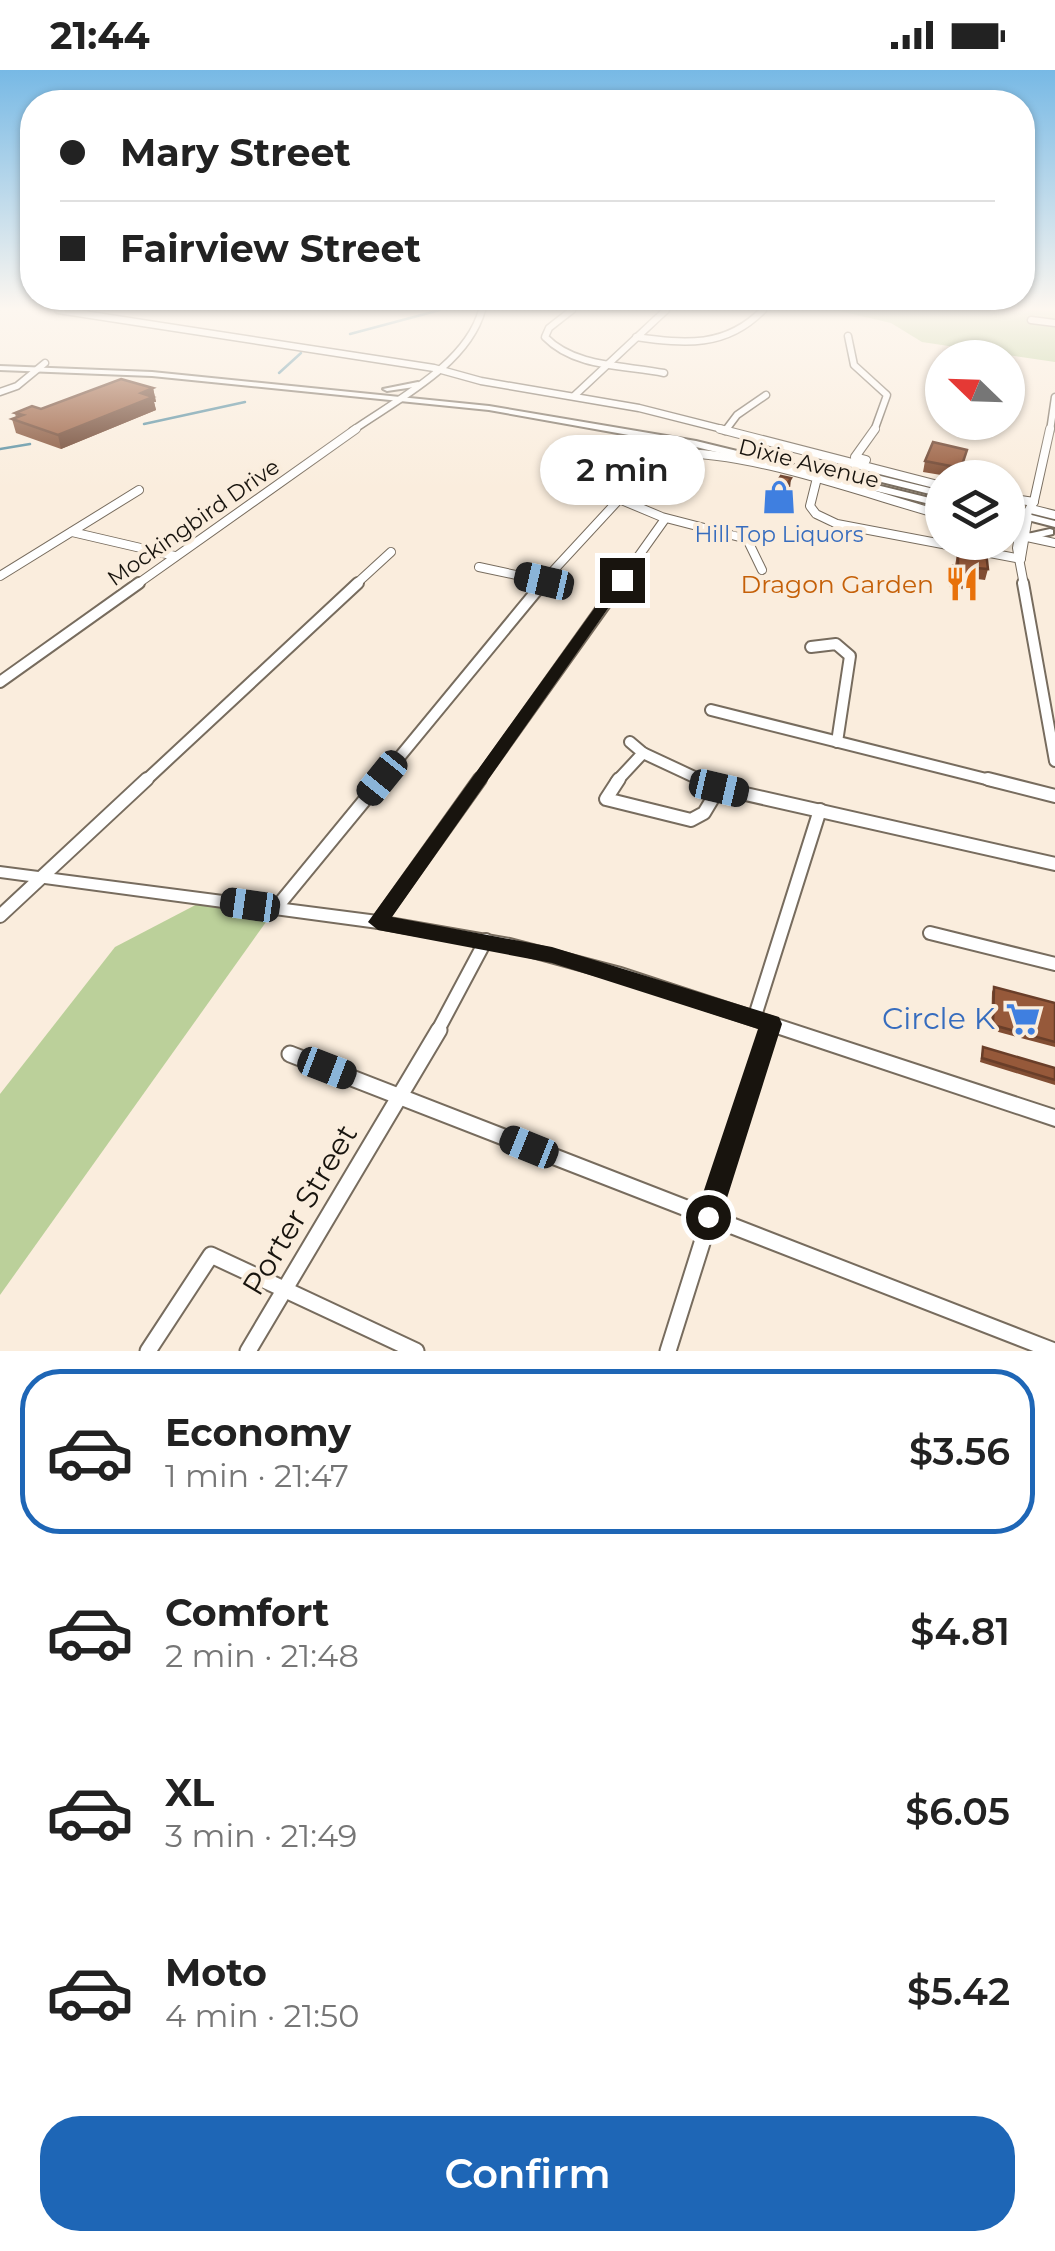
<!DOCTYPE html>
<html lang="en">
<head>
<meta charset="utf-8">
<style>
  :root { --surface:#fff; --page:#f2f2f2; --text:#222; --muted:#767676; --line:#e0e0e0; --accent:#1e66b6 }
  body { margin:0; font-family:Montserrat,sans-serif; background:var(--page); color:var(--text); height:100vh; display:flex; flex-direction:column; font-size:38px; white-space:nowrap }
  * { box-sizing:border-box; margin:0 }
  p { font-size:32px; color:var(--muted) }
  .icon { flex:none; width:55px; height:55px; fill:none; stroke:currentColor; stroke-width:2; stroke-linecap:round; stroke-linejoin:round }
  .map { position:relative; height:1281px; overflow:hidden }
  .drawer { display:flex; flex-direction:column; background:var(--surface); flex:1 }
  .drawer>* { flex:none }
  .banner { position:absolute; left:20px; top:20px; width:1015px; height:220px; border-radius:40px; box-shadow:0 2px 8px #0004; display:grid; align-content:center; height:220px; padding:0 40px; background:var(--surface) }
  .needle { width:65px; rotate:293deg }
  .buttons { position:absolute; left:925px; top:270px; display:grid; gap:20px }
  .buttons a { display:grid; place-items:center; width:100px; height:100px; border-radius:50%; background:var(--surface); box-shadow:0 2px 8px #0004; font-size:50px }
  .end { position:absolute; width:45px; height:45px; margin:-22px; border:12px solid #18140e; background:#fff; box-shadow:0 0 0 5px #fff }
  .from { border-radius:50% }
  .bubble { position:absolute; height:70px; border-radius:35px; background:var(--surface); box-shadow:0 2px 8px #0004; font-size:32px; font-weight:600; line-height:70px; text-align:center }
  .car { position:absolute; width:30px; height:60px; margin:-30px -15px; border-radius:12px; box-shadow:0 0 8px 2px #0007; background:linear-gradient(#222 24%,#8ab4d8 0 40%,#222 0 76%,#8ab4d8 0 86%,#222 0) }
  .banner b { display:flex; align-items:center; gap:35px; height:95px; font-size:38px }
  .banner b+b { border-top:2px solid var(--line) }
  .banner i { width:25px; height:25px; background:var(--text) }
  ul { padding:18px 0 0; list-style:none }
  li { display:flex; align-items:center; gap:30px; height:165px; margin:0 20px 15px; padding:0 20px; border:5px solid transparent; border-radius:40px }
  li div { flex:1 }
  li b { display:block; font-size:38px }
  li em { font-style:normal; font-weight:600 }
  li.active { border-color:var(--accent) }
  li>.icon { width:90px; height:90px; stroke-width:1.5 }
  .cta { display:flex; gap:20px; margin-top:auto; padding:20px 40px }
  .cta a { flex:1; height:115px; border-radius:40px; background:var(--accent); color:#fff; font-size:40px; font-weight:600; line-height:115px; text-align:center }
  .status { display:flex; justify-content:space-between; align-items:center; height:70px; padding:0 50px; background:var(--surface); direction:ltr }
  .status svg { height:28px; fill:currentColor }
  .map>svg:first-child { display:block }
</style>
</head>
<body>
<div class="status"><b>21:44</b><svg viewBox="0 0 49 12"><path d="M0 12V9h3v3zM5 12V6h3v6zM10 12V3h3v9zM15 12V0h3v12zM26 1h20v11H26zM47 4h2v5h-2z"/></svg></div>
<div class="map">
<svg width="1055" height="1281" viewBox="0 0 1055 1281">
  <rect width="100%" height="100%" fill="#faeddd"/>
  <g fill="#bbd09a">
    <path d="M 835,240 L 1055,240 L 1055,292 L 922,272 L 891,253 Z"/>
    <path d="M 207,829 L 276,838 L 0,1225 L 0,1024 L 115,877 Z"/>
  </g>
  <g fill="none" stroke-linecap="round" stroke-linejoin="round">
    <g stroke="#548da1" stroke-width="2.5">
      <path d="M 350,264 L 440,240"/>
      <path d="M 279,303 L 301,283"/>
      <path d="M 144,354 L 245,332"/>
      <path d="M 0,379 L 30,374"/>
    </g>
    <g stroke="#776c5e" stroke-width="9">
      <g id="minor-far4">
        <path d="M 58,240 L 434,298 L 481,311 L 639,338 L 730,361"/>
        <path d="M 572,240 L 549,258 L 545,267 C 575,298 624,295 664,303"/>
        <path d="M 1031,250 L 1055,253"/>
        <path d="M 848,266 L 854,295 L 887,325 L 874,361"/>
        <path d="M 636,267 C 685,274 726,278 763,240"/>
        <path d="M 0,322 L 17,316 L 45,293"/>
        <path d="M 574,326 L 666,240"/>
        <path d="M 352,361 C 396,330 467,295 482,240"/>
        <path d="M 725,361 L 737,345 L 766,325"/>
        <path d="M 1050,361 L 1055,327"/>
      </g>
    </g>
    <g stroke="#776c5e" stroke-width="10">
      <g id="minor-far3">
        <path d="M 720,359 L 942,416"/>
        <path d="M 866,390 L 855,387 L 875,359"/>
        <path d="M 816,412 L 810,436 L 816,444 L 837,454 L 1021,489"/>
        <path d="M 1008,428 L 1034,432"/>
        <path d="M 619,429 L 662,447 L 747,469 L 762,500"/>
        <path d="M 1031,439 L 1055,445"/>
        <path d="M 72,462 L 175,486"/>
        <path d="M 1027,467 L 1055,473"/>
        <path d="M 1021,488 L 1028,447"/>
        <path d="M 479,497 L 544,511"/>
        <path d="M 0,506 L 139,420"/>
        <path d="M 136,515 L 356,359"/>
        <path d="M 355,515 L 391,482"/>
        <path d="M 540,515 L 662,383 C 747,379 859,422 942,445"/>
        <path d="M 618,515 L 665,449"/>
        <path d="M 1024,515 L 1017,478 L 1021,454 L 1034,431 L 1050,359"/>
      </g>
    </g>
    <g stroke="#776c5e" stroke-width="14">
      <g id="minor-far2">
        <path d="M 1023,513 L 1055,691"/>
        <path d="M 811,577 L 836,574 L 850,586 L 837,672"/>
        <path d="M 0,612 L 139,513"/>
        <path d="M 711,640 L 998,712"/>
        <path d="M 630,672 L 643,683 L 705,712"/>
        <path d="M 144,712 L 358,513"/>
        <path d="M 379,712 L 543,513"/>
        <path d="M 478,712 L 620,513"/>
        <path d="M 616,712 L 643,683"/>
      </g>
    </g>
    <g stroke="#776c5e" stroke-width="16">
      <g id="minor-far1">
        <path d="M 619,709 L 606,729 L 691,750 L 704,743 L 719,718"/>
        <path d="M 700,709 L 719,718 L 1055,794"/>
        <path d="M 988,709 L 1055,726"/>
        <path d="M 276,838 L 382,709"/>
        <path d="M 0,846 L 147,709"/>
        <path d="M 378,852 L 480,709"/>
        <path d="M 930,863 L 1055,894"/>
        <path d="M 754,949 L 820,740"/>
        <path d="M 437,962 L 486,870"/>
        <path d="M 768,962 L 771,954"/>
      </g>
    </g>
    <g stroke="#776c5e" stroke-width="19">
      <g id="minor">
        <path d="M 290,984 L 1054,1281"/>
        <path d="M 148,1281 L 211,1185 L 416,1281"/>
        <path d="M 248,1281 L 439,960"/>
        <path d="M 668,1281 L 769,960"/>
      </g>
    </g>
    <g stroke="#776c5e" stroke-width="4">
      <g id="major">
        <path d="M 0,296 L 152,302 L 489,336 L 696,371 L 942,431 L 942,437 L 696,377 L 489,340 L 152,306 L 0,300 Z"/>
        <path d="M 418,312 L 422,314 L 421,316 L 387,321 L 383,319 Z"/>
        <path d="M 848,398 L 942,421 L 942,427 L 845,403 L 845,399 Z"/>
        <path d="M 1008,439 L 1055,451 L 1055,457 L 1008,445 Z"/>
        <path d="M 1008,450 L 1022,459 L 1022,463 L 1016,463 L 1008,457 Z"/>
        <path d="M 1050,459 L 1053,460 L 1053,464 L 1027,470 L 1022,467 L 1023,465 Z"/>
        <path d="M 0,797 L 378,846 L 510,869 L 621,898 L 1055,1040 L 1055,1056 L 620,911 L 510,881 L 378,858 L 0,807 Z"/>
      </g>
    </g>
    <use href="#minor-far4" stroke="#fff" stroke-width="6"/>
    <use href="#minor-far3" stroke="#fff" stroke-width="8"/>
    <use href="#minor-far2" stroke="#fff" stroke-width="10"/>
    <use href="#minor-far1" stroke="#fff" stroke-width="12"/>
    <use href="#minor" stroke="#fff" stroke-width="15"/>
    <use href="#major" fill="#fff" fill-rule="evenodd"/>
  </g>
  <g fill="#814d32">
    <path d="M 153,318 L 156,332 L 154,332 L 156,340 L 61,379 L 16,363 L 12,349 L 16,348 L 15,343 Z"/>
    <path d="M 967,380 L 959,408 L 923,402 L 925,391 Z"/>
    <path d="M 790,419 L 779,438 L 768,435 L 769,424 Z"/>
    <path d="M 958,478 L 988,499 L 985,510 L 977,509 L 973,521 L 949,517 L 950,507 L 953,496 L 955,496 Z"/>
    <path d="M 994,917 L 1055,933 L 1055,977 L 991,960 L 992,922 Z"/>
    <path d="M 983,977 L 1055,998 L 1055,1015 L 980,992 Z"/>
  </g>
  <g fill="#693e29">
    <path d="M 153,318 L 156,332 L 154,332 L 156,340 L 61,379 L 58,365 Z"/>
    <path d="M 791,408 L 790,419 L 779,438 L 780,426 Z"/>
  </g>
  <g fill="#96593a" stroke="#693e29" stroke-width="2.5">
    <path d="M 121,309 L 153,318 L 141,323 L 153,327 L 58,365 L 12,349 L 23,345 L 15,343 L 32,336 L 41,339 Z"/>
    <path d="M 933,372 L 967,380 L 961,398 L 925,391 Z"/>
    <path d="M 781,406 L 791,408 L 780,426 L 769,424 Z"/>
    <path d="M 958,478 L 986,482 L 988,499 L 977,498 L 976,510 L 952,506 L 953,496 L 958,497 Z"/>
    <path d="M 994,917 L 1055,933 L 1055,972 L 993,955 Z"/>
    <path d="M 983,977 L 1055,998 L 1055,1010 L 982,988 Z"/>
  </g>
  <linearGradient id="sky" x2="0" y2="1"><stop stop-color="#77b9e5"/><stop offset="0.57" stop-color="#fdf7f0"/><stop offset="1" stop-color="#fdf7f0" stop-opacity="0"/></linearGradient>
  <rect width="1055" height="419" fill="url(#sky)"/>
  <path fill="#18140e" d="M 617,507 L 628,510 L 392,847 L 552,877 L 779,947 L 782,954 L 721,1147 L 717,1156 L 708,1160 L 699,1156 L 695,1147 L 758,959 L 552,893 L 378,860 L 368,852 Z"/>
  <defs>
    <g id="shop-bare" transform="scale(2.7)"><path d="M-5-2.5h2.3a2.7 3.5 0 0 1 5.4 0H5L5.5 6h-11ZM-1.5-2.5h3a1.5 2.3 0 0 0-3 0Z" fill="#3f7fe0" stroke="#faeddd" stroke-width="2.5" paint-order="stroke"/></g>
    <g id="restaurant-bare" transform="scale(2.7)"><path d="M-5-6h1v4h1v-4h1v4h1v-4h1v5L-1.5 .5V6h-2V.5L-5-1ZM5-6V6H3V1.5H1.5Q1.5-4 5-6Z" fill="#e8710a" stroke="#faeddd" stroke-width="2.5" paint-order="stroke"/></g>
    <g id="supermarket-bare" transform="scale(2.7)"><path d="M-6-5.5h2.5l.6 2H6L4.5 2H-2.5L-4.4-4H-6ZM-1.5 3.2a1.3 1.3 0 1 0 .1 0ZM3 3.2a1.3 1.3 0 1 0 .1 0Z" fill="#3f7fe0" stroke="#faeddd" stroke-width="2.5" paint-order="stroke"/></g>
  </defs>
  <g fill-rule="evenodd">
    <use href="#shop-bare" x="779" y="427"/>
    <use href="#restaurant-bare" x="962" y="514"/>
    <use href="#supermarket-bare" x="1023" y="949"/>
  </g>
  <g text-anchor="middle" stroke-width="8" stroke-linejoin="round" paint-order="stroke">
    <g font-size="22" fill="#18140e" stroke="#faeddd">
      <text transform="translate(809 393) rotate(14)" y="8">Dixie Avenue</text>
      <text transform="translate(193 452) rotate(-35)" y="8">Mockingbird Drive</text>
    </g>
    <g font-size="22" fill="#366cbe" stroke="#faeddd">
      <text x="779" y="472">Hill Top Liquors</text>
    </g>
    <g font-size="25" fill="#c56008" stroke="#faeddd" text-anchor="end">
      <text x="934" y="523">Dragon Garden</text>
    </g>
    <g font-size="30" fill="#366cbe" stroke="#faeddd" text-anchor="end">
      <text x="995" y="959">Circle K</text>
    </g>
    <g font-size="30" fill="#18140e" stroke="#faeddd">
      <text transform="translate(300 1140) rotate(-59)" y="10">Porter Street</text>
    </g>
  </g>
</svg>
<div class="buttons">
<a><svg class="needle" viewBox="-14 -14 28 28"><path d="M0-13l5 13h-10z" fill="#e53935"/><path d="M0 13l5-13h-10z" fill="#767676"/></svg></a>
<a><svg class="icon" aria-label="layers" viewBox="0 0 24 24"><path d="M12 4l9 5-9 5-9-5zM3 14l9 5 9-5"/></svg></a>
</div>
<i class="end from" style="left:708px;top:1147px"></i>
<i class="end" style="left:622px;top:510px"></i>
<div class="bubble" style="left:540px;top:365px;width:165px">2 min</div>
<i class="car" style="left:544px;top:511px;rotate:283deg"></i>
<i class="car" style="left:382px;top:708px;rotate:219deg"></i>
<i class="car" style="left:719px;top:718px;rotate:103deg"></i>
<i class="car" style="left:250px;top:835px;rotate:278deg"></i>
<i class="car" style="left:327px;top:998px;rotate:111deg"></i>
<i class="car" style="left:529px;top:1077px;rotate:292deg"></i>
<div class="banner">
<b><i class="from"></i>Mary Street</b>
<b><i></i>Fairview Street</b>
</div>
</div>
<section class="drawer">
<ul>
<li class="active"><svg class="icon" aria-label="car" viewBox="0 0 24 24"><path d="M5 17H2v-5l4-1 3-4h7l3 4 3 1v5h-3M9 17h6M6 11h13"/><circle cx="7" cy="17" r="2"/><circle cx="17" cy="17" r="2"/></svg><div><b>Economy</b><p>1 min · 21:47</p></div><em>$3.56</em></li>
<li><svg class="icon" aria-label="car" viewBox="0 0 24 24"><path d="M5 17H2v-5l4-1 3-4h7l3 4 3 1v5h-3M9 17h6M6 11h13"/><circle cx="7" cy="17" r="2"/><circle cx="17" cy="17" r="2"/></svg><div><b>Comfort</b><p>2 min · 21:48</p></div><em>$4.81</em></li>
<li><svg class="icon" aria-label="car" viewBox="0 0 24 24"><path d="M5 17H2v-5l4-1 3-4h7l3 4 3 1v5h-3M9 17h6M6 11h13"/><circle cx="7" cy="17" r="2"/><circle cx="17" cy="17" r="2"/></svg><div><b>XL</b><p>3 min · 21:49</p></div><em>$6.05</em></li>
<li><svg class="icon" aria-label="car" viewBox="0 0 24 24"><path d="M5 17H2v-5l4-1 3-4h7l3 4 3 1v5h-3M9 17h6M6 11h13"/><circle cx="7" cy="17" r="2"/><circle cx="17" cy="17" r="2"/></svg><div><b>Moto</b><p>4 min · 21:50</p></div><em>$5.42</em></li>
</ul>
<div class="cta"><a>Confirm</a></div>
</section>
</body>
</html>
